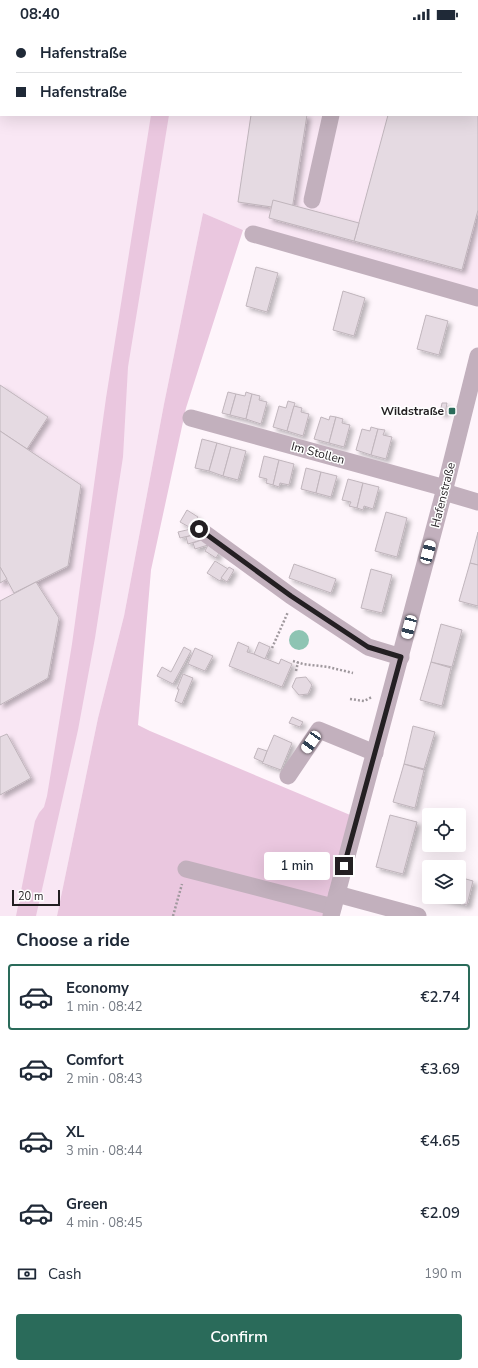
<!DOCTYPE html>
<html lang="en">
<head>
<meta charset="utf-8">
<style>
  :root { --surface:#fff; --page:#f6f6f7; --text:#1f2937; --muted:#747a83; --line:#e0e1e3; --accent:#2a6b5a }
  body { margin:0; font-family:"Nunito Sans",sans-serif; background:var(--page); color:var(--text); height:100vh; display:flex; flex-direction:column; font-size:15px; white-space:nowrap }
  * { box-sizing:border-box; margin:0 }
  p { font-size:13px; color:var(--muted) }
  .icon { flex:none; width:22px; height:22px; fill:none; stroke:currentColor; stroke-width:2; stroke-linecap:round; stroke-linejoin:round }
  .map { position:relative; height:888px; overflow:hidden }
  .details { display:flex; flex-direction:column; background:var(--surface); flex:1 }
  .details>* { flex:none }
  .hud { position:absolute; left:0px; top:0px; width:478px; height:88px; box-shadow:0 4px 16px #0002; display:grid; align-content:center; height:88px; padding:0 16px; background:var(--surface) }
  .buttons { position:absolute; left:422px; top:780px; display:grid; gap:8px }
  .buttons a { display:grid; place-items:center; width:44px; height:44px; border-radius:4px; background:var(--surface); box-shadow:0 4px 16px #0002; font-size:20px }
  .scale { position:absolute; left:12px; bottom:10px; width:48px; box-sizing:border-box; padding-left:4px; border:2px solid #231f22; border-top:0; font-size:11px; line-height:14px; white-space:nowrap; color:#231f22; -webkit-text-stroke:3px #fff; paint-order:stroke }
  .end { position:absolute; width:18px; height:18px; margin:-9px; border:5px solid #231f22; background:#fff; box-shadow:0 0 0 2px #fff }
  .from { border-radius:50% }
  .bubble { position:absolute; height:28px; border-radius:4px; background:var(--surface); box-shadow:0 4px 16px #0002; font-size:13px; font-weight:600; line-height:28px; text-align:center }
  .car { position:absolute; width:12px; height:24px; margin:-12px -6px; border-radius:5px; box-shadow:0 0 3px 1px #0007; background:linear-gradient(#fff 24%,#345 0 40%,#fff 0 76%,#345 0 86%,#fff 0) }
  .hud b { display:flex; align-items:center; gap:14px; height:38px; font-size:15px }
  .hud b+b { border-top:1px solid var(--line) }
  .hud i { width:10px; height:10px; background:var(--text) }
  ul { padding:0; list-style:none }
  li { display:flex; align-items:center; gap:12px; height:66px; margin:0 8px 6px; padding:0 8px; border:2px solid transparent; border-radius:4px }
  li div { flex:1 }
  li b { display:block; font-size:15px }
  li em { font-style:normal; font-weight:600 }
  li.on { border-color:var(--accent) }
  li>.icon { width:36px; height:36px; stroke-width:1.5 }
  h2 { padding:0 16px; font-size:18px; line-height:48px }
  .pay { display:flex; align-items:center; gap:10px; height:44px; padding:0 16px; font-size:15px }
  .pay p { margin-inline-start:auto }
  .button { display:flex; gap:8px; margin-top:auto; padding:8px 16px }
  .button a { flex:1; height:46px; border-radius:4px; background:var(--accent); color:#fff; font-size:16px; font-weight:600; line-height:46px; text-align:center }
  .status { display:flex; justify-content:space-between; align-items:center; height:28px; padding:0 20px; background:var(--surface); direction:ltr }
  .status svg { height:11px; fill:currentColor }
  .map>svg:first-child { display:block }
</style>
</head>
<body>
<div class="status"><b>08:40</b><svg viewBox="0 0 49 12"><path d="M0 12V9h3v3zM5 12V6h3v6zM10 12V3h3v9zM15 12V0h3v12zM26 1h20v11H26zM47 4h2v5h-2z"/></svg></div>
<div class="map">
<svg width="478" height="888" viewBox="0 0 478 888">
  <defs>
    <filter id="shadow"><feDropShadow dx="3.5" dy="3.5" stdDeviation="2" flood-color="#0004"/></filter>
  </defs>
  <rect width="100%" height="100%" fill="#fef5fb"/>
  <path fill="#f9e7f4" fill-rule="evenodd" d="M 0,0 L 478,0 L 478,269 L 254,203 L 243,202 L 203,185 L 164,376 L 124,588 L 98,690 L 57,888 L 0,888 ZM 1,1 L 477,1 L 477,87 L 1,87 Z"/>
  <g fill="#eac7df">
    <path d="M 151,87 L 169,87 L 128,339 L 123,429 L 95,610 L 78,702 L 36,888 L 16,888 L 35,793 L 39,785 L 44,779 L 47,768 L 72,616 L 106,370 Z"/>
    <path d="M 203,185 L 243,202 L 186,380 L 151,542 L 138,697 L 150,703 L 355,789 L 329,888 L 57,888 L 98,690 L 124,588 L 164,376 Z"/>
  </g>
  <circle fill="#8ec4b3" cx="299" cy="612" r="10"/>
  <g fill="#e5dae2" stroke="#c0b5bc" filter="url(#shadow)">
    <path d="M 411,0 L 478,0 L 478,182 L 462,242 L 354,213 L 388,87 L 477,87 L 477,1 L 411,1 Z"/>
    <path d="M 251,87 L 307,87 L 292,182 L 238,174 Z"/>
    <path d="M 273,172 L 359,195 L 354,213 L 269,190 Z"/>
    <path d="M 256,239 L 278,245 L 267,284 L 246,278 Z"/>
    <path d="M 343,263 L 365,270 L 354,308 L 333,302 Z"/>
    <path d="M 426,287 L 448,293 L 439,327 L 417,321 Z"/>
    <path d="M 0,357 L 48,389 L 27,421 L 0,403 Z"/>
    <path d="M 228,364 L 236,366 L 230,387 L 222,385 Z"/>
    <path d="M 246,364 L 252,366 L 246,391 L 230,387 L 236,366 L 245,368 Z"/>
    <path d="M 252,366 L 260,368 L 259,372 L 267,374 L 261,396 L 246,391 Z"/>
    <path d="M 288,373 L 295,375 L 287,403 L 273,399 L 279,378 L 286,380 Z"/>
    <path d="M 442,375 L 447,375 L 445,386 L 440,385 Z"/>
    <path d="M 294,378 L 302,380 L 301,384 L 309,386 L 303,408 L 287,403 Z"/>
    <path d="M 330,388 L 336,389 L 329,415 L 314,411 L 321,389 L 329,392 Z"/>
    <path d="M 336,389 L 343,391 L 342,395 L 350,397 L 344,419 L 329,415 Z"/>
    <path d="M 371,399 L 378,401 L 371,427 L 356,422 L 362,401 L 370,403 Z"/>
    <path d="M 378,401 L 385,402 L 383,407 L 392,409 L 386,431 L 371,427 Z"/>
    <path d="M 0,403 L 81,457 L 68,538 L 14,565 L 0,539 Z"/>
    <path d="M 202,411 L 217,415 L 209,443 L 195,440 Z"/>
    <path d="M 217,415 L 231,419 L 223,448 L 209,443 Z"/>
    <path d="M 231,419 L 246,423 L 238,452 L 223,448 Z"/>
    <path d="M 264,428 L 279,432 L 273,457 L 266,455 L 267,451 L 259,449 Z"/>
    <path d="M 279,432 L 294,436 L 289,457 L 280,455 L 279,459 L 273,457 Z"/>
    <path d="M 306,440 L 321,444 L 316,465 L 301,461 Z"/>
    <path d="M 321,444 L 337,448 L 331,469 L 316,465 Z"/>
    <path d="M 348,451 L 363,455 L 357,480 L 349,478 L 351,474 L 342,472 Z"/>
    <path d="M 363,455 L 379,459 L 373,481 L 364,478 L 363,482 L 357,480 Z"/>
    <path d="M 187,482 L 198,489 L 191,500 L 180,494 Z"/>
    <path d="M 386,484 L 407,490 L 397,529 L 375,523 Z"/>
    <path d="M 191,501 L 193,507 L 180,510 L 178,504 Z"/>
    <path d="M 478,504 L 478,537 L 470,535 Z"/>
    <path d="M 199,505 L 201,512 L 188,516 L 186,509 Z"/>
    <path d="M 207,510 L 208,517 L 195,521 L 193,515 Z"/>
    <path d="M 208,517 L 219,525 L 216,530 L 205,523 Z"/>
    <path d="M 215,533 L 228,541 L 220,553 L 207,545 Z"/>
    <path d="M 470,535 L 478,537 L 478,578 L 459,573 Z"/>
    <path d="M 294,536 L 336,551 L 331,565 L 289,550 Z"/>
    <path d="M 0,539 L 7,551 L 0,555 Z"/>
    <path d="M 229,539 L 234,542 L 227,554 L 221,550 Z"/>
    <path d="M 371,541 L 392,547 L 382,585 L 361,580 Z"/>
    <path d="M 36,554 L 59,590 L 48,650 L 0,677 L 0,573 Z"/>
    <path d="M 441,596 L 462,602 L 452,639 L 431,634 Z"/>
    <path d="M 238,614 L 249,619 L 247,624 L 254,626 L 279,636 L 281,631 L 292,636 L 282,659 L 229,638 Z"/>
    <path d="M 259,614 L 270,619 L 265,631 L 254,626 Z"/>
    <path d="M 184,619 L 191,623 L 173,656 L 157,648 L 162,639 L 171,644 Z"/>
    <path d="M 195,620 L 213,628 L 205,643 L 188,636 Z"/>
    <path d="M 431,634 L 451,640 L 442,678 L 420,672 Z"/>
    <path d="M 183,646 L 193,650 L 182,676 L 175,673 L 179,661 L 177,661 Z"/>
    <path d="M 306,649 L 312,657 L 308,666 L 299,667 L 292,659 L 296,650 Z"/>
    <path d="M 292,689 L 303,694 L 300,699 L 289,695 Z"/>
    <path d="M 413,698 L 435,704 L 424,741 L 404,736 Z"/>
    <path d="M 7,706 L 31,750 L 0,767 L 0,709 Z"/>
    <path d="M 274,707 L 292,715 L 281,742 L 262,735 Z"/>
    <path d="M 258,720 L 267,723 L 263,734 L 254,730 Z"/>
    <path d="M 404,736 L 424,742 L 415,780 L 393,774 Z"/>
    <path d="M 390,787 L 417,794 L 403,846 L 376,839 Z"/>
    <path d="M 459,849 L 473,853 L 467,877 L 436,869 L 459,869 Z"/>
  </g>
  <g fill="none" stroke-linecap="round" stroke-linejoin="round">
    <g stroke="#9f989d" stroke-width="2.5" stroke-dasharray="2 2" stroke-linecap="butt">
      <path d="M 272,620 L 288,584"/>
      <path d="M 293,633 L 303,636 L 328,639 L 353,645"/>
      <path d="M 296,643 L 298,634"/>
      <path d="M 350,671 L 364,673 L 372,669"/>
      <path d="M 173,888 L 182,856"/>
    </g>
    <g stroke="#c2b0bd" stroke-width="17">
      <path d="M 353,1 L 354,0"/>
      <path d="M 312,172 L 331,87"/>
      <path d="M 253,206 L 478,270"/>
      <path d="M 191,390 L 445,460"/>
      <path d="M 444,464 L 478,474"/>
      <path d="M 199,501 L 291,568 L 368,619 L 401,629"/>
      <path d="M 288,748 L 319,702 L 375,725"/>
      <path d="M 186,841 L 333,879"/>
      <path d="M 337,866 L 418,888"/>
      <path d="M 331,888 L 444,464 L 478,328"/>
    </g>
  </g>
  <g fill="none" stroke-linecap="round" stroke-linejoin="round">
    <path stroke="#231f22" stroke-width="5" d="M 199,501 L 291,568 L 368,619 L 401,629 L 344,838"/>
  </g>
  <rect fill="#2a6b5a" stroke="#fff" stroke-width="1.5" x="448" y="379" width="8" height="8" rx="2"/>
  <g text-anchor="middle" stroke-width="3" stroke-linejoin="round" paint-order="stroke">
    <g font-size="12" font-weight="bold" fill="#231f22" stroke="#fff" text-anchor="end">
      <text x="444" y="387">Wildstraße</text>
    </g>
    <g font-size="12" fill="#231f22" stroke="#fff">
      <text transform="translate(318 425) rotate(15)" y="4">Im Stollen</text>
      <text transform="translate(443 467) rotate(-76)" y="4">Hafenstraße</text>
    </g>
  </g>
</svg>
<div class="buttons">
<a><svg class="icon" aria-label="locate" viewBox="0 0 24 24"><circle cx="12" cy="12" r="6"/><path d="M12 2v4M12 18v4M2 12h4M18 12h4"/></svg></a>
<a><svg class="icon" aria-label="layers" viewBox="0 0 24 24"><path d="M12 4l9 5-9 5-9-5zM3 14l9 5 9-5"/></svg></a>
</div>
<div class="scale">20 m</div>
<i class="end from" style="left:199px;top:501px"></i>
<i class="end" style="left:344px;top:838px"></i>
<div class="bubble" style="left:264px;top:824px;width:66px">1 min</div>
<i class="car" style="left:428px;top:524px;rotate:15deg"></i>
<i class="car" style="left:409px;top:599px;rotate:195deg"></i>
<i class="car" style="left:311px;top:714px;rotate:215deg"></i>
<div class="hud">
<b><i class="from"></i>Hafenstraße</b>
<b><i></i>Hafenstraße</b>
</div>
</div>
<section class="details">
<h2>Choose a ride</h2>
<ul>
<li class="on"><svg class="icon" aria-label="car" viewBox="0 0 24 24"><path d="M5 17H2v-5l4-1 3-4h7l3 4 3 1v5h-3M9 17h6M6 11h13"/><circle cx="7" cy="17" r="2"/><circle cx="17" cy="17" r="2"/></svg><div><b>Economy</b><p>1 min · 08:42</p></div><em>€2.74</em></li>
<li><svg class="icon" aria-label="car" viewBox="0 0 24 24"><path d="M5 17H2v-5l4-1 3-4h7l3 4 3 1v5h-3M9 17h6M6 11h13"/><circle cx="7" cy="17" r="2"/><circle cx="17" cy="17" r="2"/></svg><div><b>Comfort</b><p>2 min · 08:43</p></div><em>€3.69</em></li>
<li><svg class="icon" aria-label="car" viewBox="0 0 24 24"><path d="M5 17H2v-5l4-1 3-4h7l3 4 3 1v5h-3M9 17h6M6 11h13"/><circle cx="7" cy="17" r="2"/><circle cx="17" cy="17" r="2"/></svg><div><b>XL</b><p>3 min · 08:44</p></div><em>€4.65</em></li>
<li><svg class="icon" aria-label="car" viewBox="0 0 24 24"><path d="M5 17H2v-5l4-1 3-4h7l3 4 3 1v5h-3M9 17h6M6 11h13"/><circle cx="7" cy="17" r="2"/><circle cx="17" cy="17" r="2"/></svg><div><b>Green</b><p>4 min · 08:45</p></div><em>€2.09</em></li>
</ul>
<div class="pay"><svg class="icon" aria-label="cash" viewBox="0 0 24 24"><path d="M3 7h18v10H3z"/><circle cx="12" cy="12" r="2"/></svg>Cash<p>190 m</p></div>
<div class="button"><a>Confirm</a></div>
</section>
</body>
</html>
